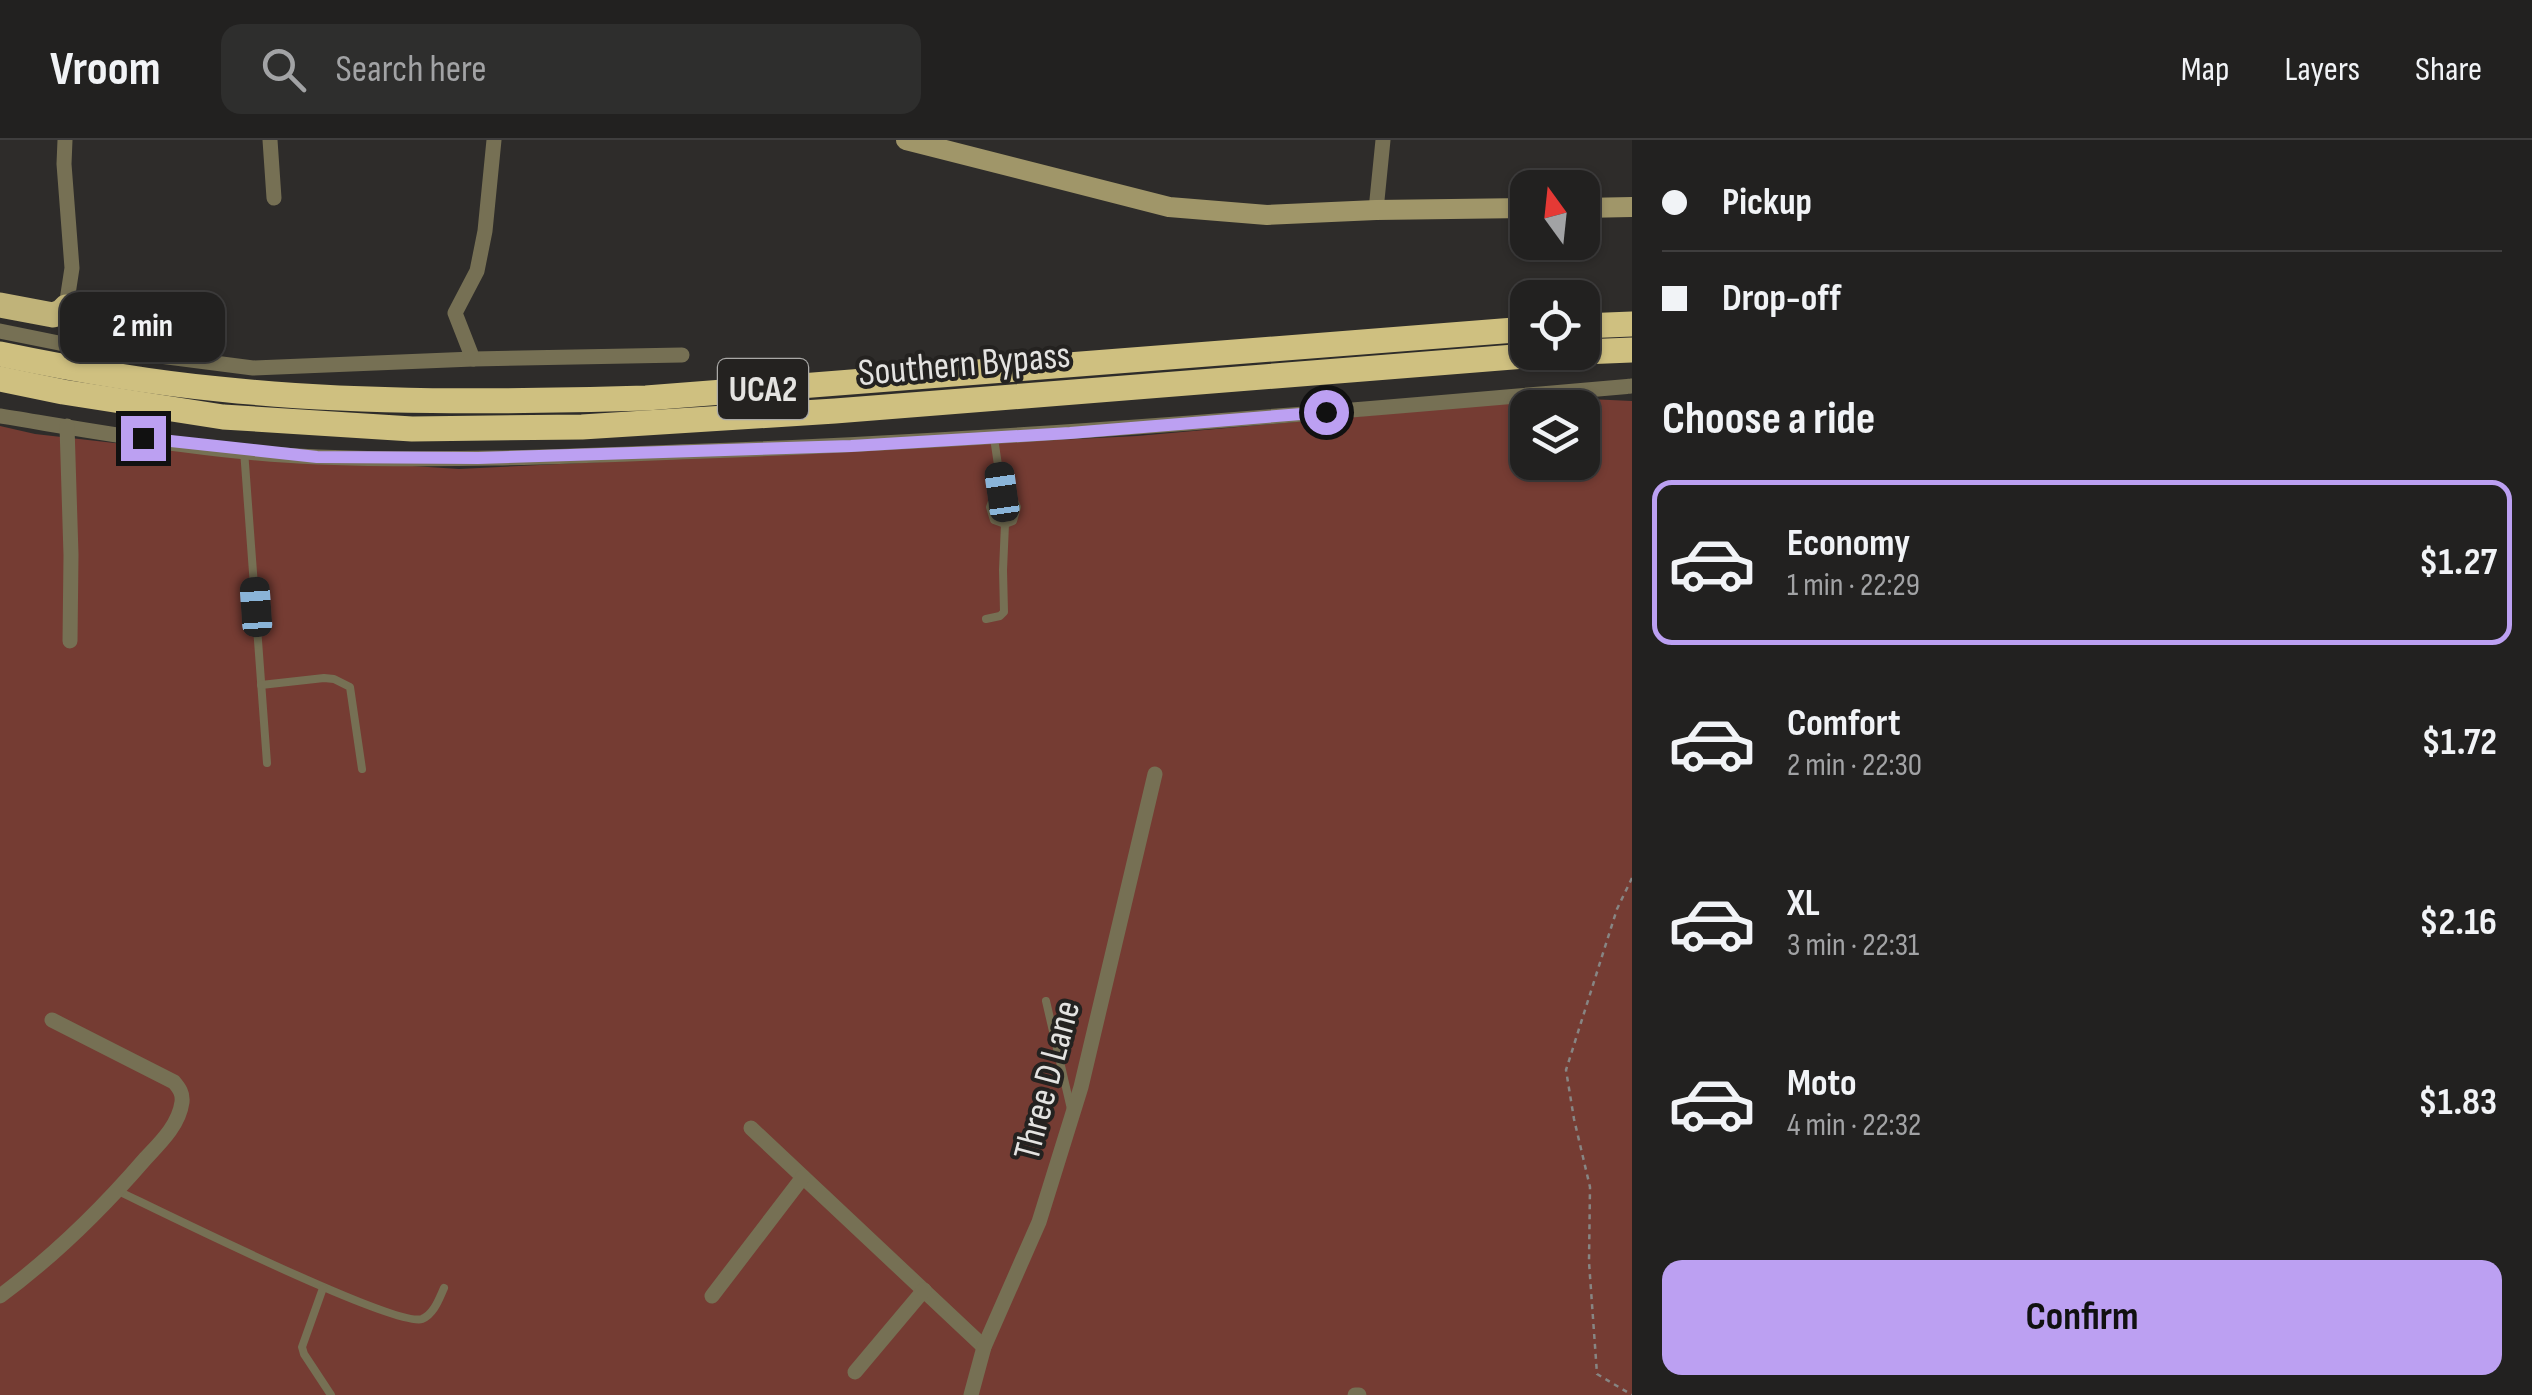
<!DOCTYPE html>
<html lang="en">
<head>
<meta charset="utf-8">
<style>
  :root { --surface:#222120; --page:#2e2e2d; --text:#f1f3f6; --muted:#a2a3a5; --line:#3f3e3e; --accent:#bca0f2 }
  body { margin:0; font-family:"Sofia Sans Condensed",sans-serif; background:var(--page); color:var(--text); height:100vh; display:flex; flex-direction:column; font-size:38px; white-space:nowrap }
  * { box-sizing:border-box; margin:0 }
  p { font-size:32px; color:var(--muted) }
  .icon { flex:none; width:55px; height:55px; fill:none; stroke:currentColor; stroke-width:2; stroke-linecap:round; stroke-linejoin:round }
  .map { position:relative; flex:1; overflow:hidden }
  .sheet { display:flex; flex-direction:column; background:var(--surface); width:900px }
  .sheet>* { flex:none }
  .guide { display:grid; align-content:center; height:220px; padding:0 30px; background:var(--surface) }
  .needle { width:65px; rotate:345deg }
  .controls { position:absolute; left:1510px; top:30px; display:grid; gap:20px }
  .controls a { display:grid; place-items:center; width:90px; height:90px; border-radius:20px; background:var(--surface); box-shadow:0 2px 8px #0004,0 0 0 2px var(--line); font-size:50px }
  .end { position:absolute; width:45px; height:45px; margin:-22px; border:12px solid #bca0f2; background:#111; box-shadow:0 0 0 5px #111 }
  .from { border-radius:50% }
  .bubble { position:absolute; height:70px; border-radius:20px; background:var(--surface); box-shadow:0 2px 8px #0004,0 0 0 2px var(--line); font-size:32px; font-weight:700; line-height:70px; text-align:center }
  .car { position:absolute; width:30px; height:60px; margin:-30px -15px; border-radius:12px; box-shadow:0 0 8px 2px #0007; background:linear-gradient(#222 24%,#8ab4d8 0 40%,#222 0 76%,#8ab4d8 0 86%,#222 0) }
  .guide b { display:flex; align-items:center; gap:35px; height:95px; font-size:38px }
  .guide b+b { border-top:2px solid var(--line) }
  .guide i { width:25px; height:25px; background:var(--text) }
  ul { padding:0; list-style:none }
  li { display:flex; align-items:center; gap:30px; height:165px; margin:0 20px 15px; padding:0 10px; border:5px solid transparent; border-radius:20px }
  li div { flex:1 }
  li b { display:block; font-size:38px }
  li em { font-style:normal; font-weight:700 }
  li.selected { border-color:var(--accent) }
  li>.icon { width:90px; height:90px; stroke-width:1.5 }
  h2 { padding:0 30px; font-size:45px; line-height:120px }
  .action { display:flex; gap:20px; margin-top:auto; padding:20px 30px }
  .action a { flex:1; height:115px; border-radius:20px; background:var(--accent); color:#111; font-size:40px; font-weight:700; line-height:115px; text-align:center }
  header { display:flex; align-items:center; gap:60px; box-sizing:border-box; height:140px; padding:0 50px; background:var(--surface); border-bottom:2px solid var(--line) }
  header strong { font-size:48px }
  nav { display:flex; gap:55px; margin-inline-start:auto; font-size:35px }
  .search { width:700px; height:90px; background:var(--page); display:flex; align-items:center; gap:25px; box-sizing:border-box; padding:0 35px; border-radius:20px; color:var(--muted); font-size:38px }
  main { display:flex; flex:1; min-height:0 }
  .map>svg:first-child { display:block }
</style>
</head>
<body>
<header>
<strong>Vroom</strong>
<div class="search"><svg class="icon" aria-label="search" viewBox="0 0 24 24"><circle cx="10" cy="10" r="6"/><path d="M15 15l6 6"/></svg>Search here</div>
<nav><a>Map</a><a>Layers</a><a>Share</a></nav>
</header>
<main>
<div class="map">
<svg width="1632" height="1255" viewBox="0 0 1632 1255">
  <rect width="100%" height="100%" fill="#2e2c2a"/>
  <path fill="#753c33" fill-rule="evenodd" d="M 1567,258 L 1632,261 L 1632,1255 L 0,1255 L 0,286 L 35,294 L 194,312 L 459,329 L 1137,296 ZM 1528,268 L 1582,268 L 1582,322 L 1528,322 Z"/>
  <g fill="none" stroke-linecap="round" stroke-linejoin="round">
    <path stroke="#878583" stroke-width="2.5" stroke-dasharray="5 5" stroke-linecap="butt" d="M 1632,738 L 1617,769 L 1566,930 L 1574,979 L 1590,1047 L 1589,1122 L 1597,1234 L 1632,1255"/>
    <g stroke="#767054" stroke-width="8">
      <path d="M 244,310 L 267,623"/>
      <path d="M 1002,352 L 1010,353 L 1017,367 L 1013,381 L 1005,384"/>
      <path d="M 986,479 L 1000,476 L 1004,472 L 1003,430 L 1005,384 L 994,380 L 990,367 L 994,356 L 1002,352 L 994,298"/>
      <path d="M 261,545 L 324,538 L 334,539 L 350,547 L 362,629"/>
      <path d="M 1046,861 L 1071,969"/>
      <path d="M 118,1051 C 158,1070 395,1188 422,1179 C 434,1174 439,1159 444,1148"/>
      <path d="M 323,1148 L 302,1207 L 304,1214 L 331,1255"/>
    </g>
    <g stroke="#767054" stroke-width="15">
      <path d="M 65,0 L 64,24 L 72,128 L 66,167"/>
      <path d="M 270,0 L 274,58"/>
      <path d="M 1376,70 L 1383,0"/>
      <path d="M 0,191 L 59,203 L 253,228 L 473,219 L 682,215"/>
      <path d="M 473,219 L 455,173 L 477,131 L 485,91 L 494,0"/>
      <path d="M 0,276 C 105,293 212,313 318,317 C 447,322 576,316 705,311 C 1015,300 1323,273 1632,246"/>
      <path d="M 67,286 L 71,415 L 70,501"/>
      <path d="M 751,988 L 984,1207"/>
      <path d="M 0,1156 C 54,1116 101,1070 145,1019 C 160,1003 179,985 182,962 C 183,953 179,948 174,942 L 52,880"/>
      <path d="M 712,1156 L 803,1037"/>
      <path d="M 855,1232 L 924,1150"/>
      <path d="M 971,1255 L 984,1207 L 1039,1082 L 1081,947 L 1155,634"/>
      <path d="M 1355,1255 L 1359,1255"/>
    </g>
    <g stroke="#a09669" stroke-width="20">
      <path d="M 906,0 L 1169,67 L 1267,75 L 1376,70 L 1528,68"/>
      <path d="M 1582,68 L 1632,67"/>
    </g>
    <path stroke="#c0b379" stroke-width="25" d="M 0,165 L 53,175 L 61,172 L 66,167"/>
    <g stroke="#cfc080" stroke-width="25">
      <path d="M 1582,186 L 1632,184"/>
      <path d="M 1582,212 L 1632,210"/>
      <path d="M 0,214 C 72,229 145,242 219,249 C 359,264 505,262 646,258 L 1528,189"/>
      <path d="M 0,239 L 63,252 L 223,277 L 412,289 L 582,287 L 835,271 L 1576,212"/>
    </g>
  </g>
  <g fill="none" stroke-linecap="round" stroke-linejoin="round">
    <path stroke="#bca0f2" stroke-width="12" d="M 143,298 L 317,317 L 478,318 L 851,306 L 1070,293 L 1326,272"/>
  </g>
  <g text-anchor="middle" stroke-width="8" stroke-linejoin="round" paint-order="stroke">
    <rect fill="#242220" stroke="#aaa9a7" stroke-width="2.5" x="718" y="219" width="90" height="60" rx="8"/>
    <g font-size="35" font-weight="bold" fill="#e4e3e1">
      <text x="763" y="261">UCA2</text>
    </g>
    <g font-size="38" fill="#e4e3e1" stroke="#242220">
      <text transform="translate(964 223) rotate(-5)" y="13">Southern Bypass</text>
      <text transform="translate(1046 940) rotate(-75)" y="13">Three D Lane</text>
    </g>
  </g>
</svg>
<div class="controls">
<a><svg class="needle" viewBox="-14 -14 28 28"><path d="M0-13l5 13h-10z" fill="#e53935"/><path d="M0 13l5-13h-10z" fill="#a2a3a5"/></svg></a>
<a><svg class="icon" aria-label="locate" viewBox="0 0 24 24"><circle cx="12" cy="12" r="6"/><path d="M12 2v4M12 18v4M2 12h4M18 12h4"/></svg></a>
<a><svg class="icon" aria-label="layers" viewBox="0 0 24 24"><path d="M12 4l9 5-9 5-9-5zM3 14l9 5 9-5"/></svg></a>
</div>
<i class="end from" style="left:1326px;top:272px"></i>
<i class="end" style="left:143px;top:298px"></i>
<div class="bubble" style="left:60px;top:152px;width:165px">2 min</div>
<i class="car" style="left:1002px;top:352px;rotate:352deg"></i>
<i class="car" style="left:256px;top:467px;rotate:356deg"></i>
</div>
<section class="sheet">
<div class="guide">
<b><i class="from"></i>Pickup</b>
<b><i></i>Drop-off</b>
</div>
<h2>Choose a ride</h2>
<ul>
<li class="selected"><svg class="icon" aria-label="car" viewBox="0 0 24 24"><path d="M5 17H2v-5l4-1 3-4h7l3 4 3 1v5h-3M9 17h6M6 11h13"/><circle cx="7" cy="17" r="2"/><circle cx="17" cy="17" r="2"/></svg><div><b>Economy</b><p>1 min · 22:29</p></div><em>$1.27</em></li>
<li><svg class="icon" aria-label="car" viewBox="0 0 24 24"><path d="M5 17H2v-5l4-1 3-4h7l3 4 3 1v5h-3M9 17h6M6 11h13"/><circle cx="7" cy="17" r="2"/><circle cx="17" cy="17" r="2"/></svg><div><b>Comfort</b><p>2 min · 22:30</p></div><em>$1.72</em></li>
<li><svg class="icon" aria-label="car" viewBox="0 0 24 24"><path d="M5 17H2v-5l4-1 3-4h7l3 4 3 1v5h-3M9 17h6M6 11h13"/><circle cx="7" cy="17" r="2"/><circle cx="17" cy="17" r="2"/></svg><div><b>XL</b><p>3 min · 22:31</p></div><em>$2.16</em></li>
<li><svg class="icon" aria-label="car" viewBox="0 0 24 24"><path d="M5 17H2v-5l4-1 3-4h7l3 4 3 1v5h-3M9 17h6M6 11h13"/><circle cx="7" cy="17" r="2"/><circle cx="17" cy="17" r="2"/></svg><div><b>Moto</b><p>4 min · 22:32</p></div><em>$1.83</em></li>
</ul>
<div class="action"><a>Confirm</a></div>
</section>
</main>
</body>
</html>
